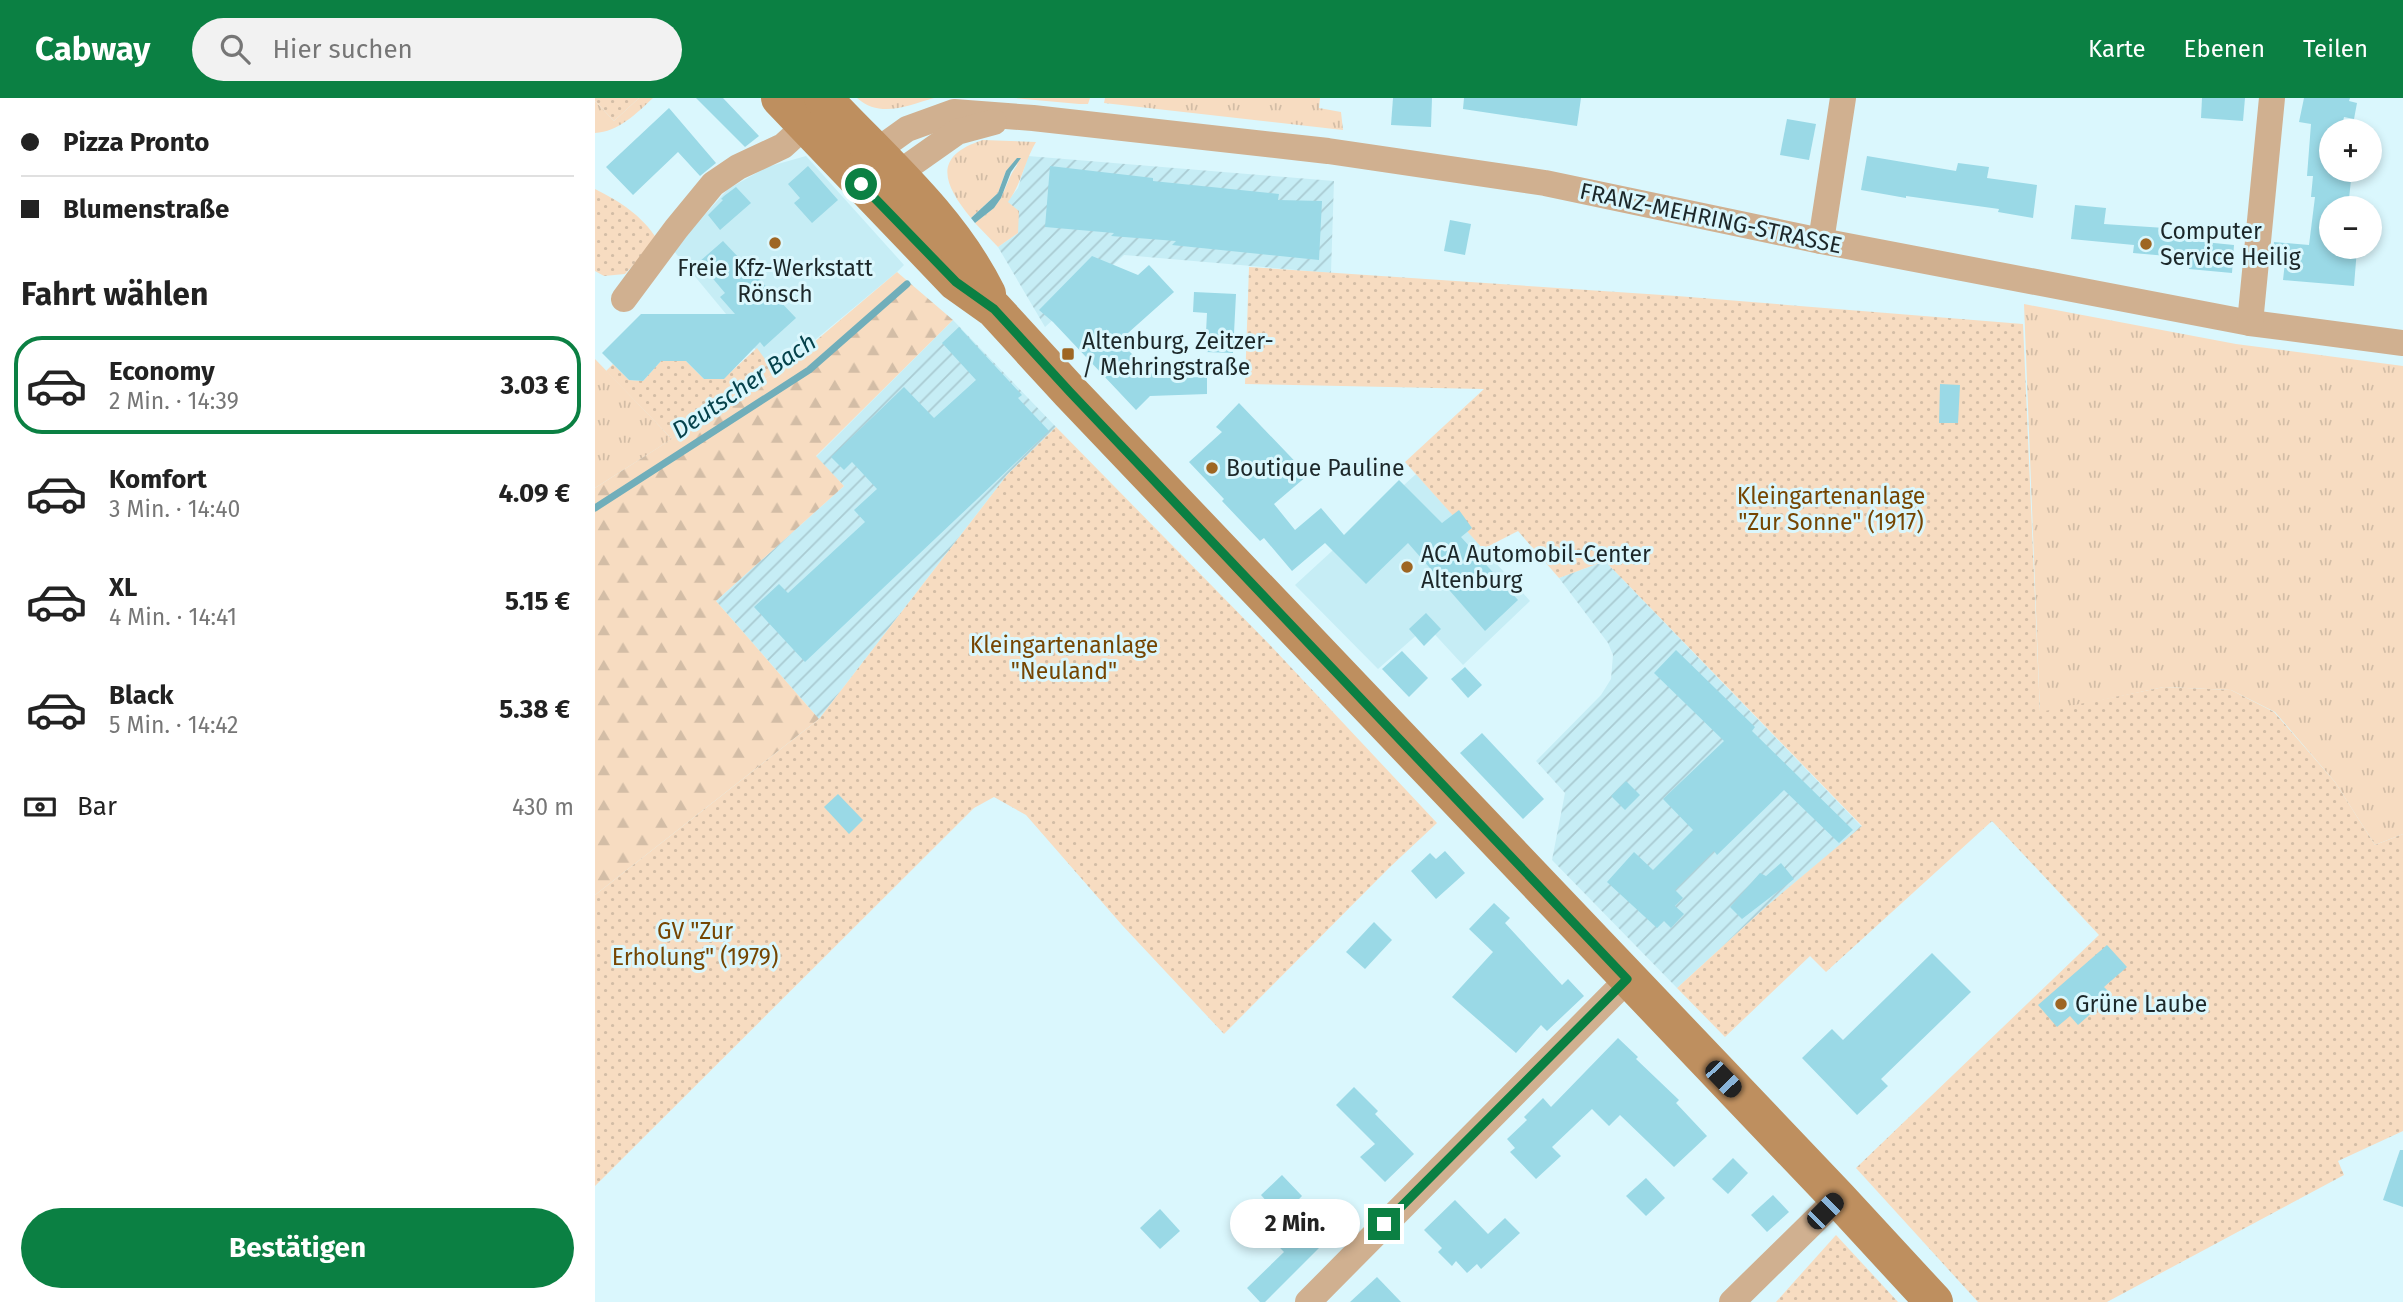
<!DOCTYPE html>
<html lang="de">
<head>
<meta charset="utf-8">
<style>
  :root { --surface:#fff; --page:#f2f2f2; --text:#222; --muted:#767676; --line:#e0e0e0; --accent:#0b8043 }
  body { margin:0; font-family:"Fira Sans",sans-serif; background:var(--page); color:var(--text); height:100vh; display:flex; flex-direction:column; font-size:26px; white-space:nowrap }
  * { box-sizing:border-box; margin:0 }
  p { font-size:23px; color:var(--muted) }
  .icon { flex:none; width:38px; height:38px; fill:none; stroke:currentColor; stroke-width:2; stroke-linecap:round; stroke-linejoin:round }
  .map { position:relative; flex:1; overflow:hidden }
  .drawer { display:flex; flex-direction:column; background:var(--surface); width:595px }
  .drawer>* { flex:none }
  .guide { display:grid; align-content:center; height:154px; padding:0 21px; background:var(--surface) }
  .controls { position:absolute; left:1724px; top:21px; display:grid; gap:14px }
  .controls a { display:grid; place-items:center; width:63px; height:63px; border-radius:50%; background:var(--surface); box-shadow:0 4px 10px #0003; font-size:35px }
  .end { position:absolute; width:32px; height:32px; margin:-16px; border:9px solid #0b8043; background:#fff; box-shadow:0 0 0 4px #fff }
  .from { border-radius:50% }
  .bubble { position:absolute; height:49px; border-radius:24px; background:var(--surface); box-shadow:0 4px 10px #0003; font-size:23px; font-weight:700; line-height:49px; text-align:center }
  .car { position:absolute; width:21px; height:42px; margin:-21px -10px; border-radius:9px; box-shadow:0 0 5px 2px #0007; background:linear-gradient(#222 24%,#8ab4d8 0 40%,#222 0 76%,#8ab4d8 0 86%,#222 0) }
  .guide b { display:flex; align-items:center; gap:24px; height:66px; font-size:26px }
  .guide b+b { border-top:2px solid var(--line) }
  .guide i { width:18px; height:18px; background:var(--text) }
  ul { padding:0; list-style:none }
  li { display:flex; align-items:center; gap:21px; height:98px; margin:0 14px 10px; padding:0 7px; border:4px solid transparent; border-radius:28px }
  li div { flex:1 }
  li b { display:block; font-size:26px }
  li em { font-style:normal; font-weight:700 }
  li.on { border-color:var(--accent) }
  li>.icon { width:63px; height:63px; stroke-width:1.5 }
  h2 { padding:0 21px; font-size:32px; line-height:84px }
  .pay { display:flex; align-items:center; gap:18px; height:77px; padding:0 21px; font-size:26px }
  .pay p { margin-inline-start:auto }
  .cta { display:flex; gap:14px; margin-top:auto; padding:14px 21px }
  .cta a { flex:1; height:80px; border-radius:42px; background:var(--accent); color:#fff; font-size:28px; font-weight:700; line-height:80px; text-align:center }
  header { display:flex; align-items:center; gap:42px; box-sizing:border-box; height:98px; padding:0 35px; background:var(--accent); color:#fff }
  header strong { font-size:33px }
  nav { display:flex; gap:38px; margin-inline-start:auto; font-size:24px }
  .search { width:490px; height:63px; background:var(--page); display:flex; align-items:center; gap:18px; box-sizing:border-box; padding:0 24px; border-radius:38px; color:var(--muted); font-size:26px }
  main { display:flex; flex:1; min-height:0 }
  .map>svg:first-child { display:block }
</style>
</head>
<body>
<header>
<strong>Cabway</strong>
<div class="search"><svg class="icon" aria-label="search" viewBox="0 0 24 24"><circle cx="10" cy="10" r="6"/><path d="M15 15l6 6"/></svg>Hier suchen</div>
<nav><a>Karte</a><a>Ebenen</a><a>Teilen</a></nav>
</header>
<main>
<section class="drawer">
<div class="guide">
<b><i class="from"></i>Pizza Pronto</b>
<b><i></i>Blumenstraße</b>
</div>
<h2>Fahrt wählen</h2>
<ul>
<li class="on"><svg class="icon" aria-label="car" viewBox="0 0 24 24"><path d="M5 17H2v-5l4-1 3-4h7l3 4 3 1v5h-3M9 17h6M6 11h13"/><circle cx="7" cy="17" r="2"/><circle cx="17" cy="17" r="2"/></svg><div><b>Economy</b><p>2 Min. · 14:39</p></div><em>3.03 €</em></li>
<li><svg class="icon" aria-label="car" viewBox="0 0 24 24"><path d="M5 17H2v-5l4-1 3-4h7l3 4 3 1v5h-3M9 17h6M6 11h13"/><circle cx="7" cy="17" r="2"/><circle cx="17" cy="17" r="2"/></svg><div><b>Komfort</b><p>3 Min. · 14:40</p></div><em>4.09 €</em></li>
<li><svg class="icon" aria-label="car" viewBox="0 0 24 24"><path d="M5 17H2v-5l4-1 3-4h7l3 4 3 1v5h-3M9 17h6M6 11h13"/><circle cx="7" cy="17" r="2"/><circle cx="17" cy="17" r="2"/></svg><div><b>XL</b><p>4 Min. · 14:41</p></div><em>5.15 €</em></li>
<li><svg class="icon" aria-label="car" viewBox="0 0 24 24"><path d="M5 17H2v-5l4-1 3-4h7l3 4 3 1v5h-3M9 17h6M6 11h13"/><circle cx="7" cy="17" r="2"/><circle cx="17" cy="17" r="2"/></svg><div><b>Black</b><p>5 Min. · 14:42</p></div><em>5.38 €</em></li>
</ul>
<div class="pay"><svg class="icon" aria-label="cash" viewBox="0 0 24 24"><path d="M3 7h18v10H3z"/><circle cx="12" cy="12" r="2"/></svg>Bar<p>430 m</p></div>
<div class="cta"><a>Bestätigen</a></div>
</section>
<div class="map">
<svg width="1808" height="1204" viewBox="0 0 1808 1204">
  <defs>
    <pattern id="industrial-furrows" width="10" height="10" patternUnits="userSpaceOnUse" patternTransform="scale(1.75)"><rect width="10" height="10" fill="#c6edf5"/><path d="M-1 1l2-2M0 10L10 0M9 11l2-2" fill="none" stroke="#aacbd2"/></pattern>
    <pattern id="grass-tufts" width="24" height="20" patternUnits="userSpaceOnUse" patternTransform="scale(1.75)"><rect width="24" height="20" fill="#f7dcc1"/><path d="M3 7l-1-3M5 7V3M7 7l1-3M15 17l-1-3M17 17v-4M19 17l1-3" fill="none" stroke="#d3bda6"/></pattern>
    <pattern id="forest-firs" width="22" height="20" patternUnits="userSpaceOnUse" patternTransform="scale(1.75)"><rect width="22" height="20" fill="#f7dcc1"/><path d="M5 1l3.5 6h-7zM16 11l3.5 6h-7z" fill="#d3bda6"/></pattern>
    <pattern id="park-dots" width="8" height="8" patternUnits="userSpaceOnUse" patternTransform="scale(1.75)"><rect width="8" height="8" fill="#f7dcc1"/><path d="M2 2h.1M6 6h.1" fill="none" stroke="#d3bda6" stroke-width="1.8" stroke-linecap="round"/></pattern>
  </defs>
  <rect width="100%" height="100%" fill="#daf7fd"/>
  <g fill="#c6edf5">
    <path d="M 211,58 L 309,167 L 302,174 L 180,275 L 78,152 L 133,91 L 172,69 Z"/>
    <path d="M 821,376 L 935,503 L 868,567 L 832,528 L 783,571 L 700,487 Z"/>
  </g>
  <g fill="url(#industrial-furrows)">
    <path d="M 433,58 L 739,83 L 736,175 L 529,157 L 450,229 L 403,149 L 423,135 L 412,104 L 423,90 Z"/>
    <path d="M 358,222 L 461,329 L 412,377 L 224,621 L 121,503 L 249,388 L 221,359 Z"/>
    <path d="M 1010,463 L 1267,729 L 1173,807 L 1082,890 L 957,762 L 970,695 L 941,663 L 1006,597 L 1016,581 L 1018,557 L 1013,545 L 964,480 Z"/>
  </g>
  <g fill="url(#grass-tufts)">
    <path d="M 44,0 L 58,0 C 42,15 23,34 0,35 L 0,3 L 19,23 Z"/>
    <path d="M 262,0 L 339,0 C 313,7 286,21 262,0 Z"/>
    <path d="M 419,0 L 495,0 L 493,6 L 484,6 Z"/>
    <path d="M 510,0 L 725,0 L 724,10 L 746,14 L 748,32 L 509,5 Z"/>
    <path d="M 388,42 L 441,44 C 429,64 427,85 413,104 L 424,113 L 423,135 L 403,149 L 380,125 C 389,117 399,112 405,101 C 412,89 414,77 423,66 L 411,73 L 403,95 L 376,120 C 348,86 337,58 388,42 Z"/>
    <path d="M 1429,206 L 1641,246 L 1808,268 L 1808,736 L 1780,747 L 1740,684 L 1680,614 L 1636,592 L 1569,589 L 1445,615 Z"/>
    <path d="M 0,261 L 77,341 L 0,390 Z"/>
  </g>
  <path fill="url(#forest-firs)" d="M 302,174 L 358,222 L 221,358 L 249,388 L 121,503 L 224,621 L 0,797 L 0,390 L 191,268 Z"/>
  <g fill="url(#park-dots)">
    <path d="M 0,0 L 44,0 L 19,23 L 0,3 Z"/>
    <path d="M 0,91 C 26,104 46,117 62,141 L 30,176 L 9,178 L 0,173 Z"/>
    <path d="M 654,169 L 1082,198 L 1428,226 L 1445,614 L 1569,589 L 1636,592 L 1679,614 L 1740,684 L 1780,747 L 1808,736 L 1808,1033 L 1743,1063 L 1749,1077 L 1512,1204 L 1383,1204 L 1261,1070 L 1504,837 L 1397,723 L 1231,874 L 1215,858 L 1130,939 L 1082,890 L 1173,807 L 1267,728 L 1010,463 L 964,480 L 923,433 L 888,451 L 810,364 L 889,291 L 650,286 Z"/>
    <path d="M 162,250 L 180,275 L 77,341 L 11,273 L 18,266 L 34,282 L 48,283 L 66,263 L 91,263 L 109,281 L 128,281 Z"/>
    <path d="M 461,329 L 675,547 L 842,725 L 794,770 L 629,936 L 527,827 L 431,717 L 399,699 L 379,710 L 0,1088 L 0,797 L 224,621 L 412,377 Z"/>
    <path d="M 1241,1137 L 1303,1204 L 1181,1204 Z"/>
  </g>
  <path fill="#70aeba" d="M 422,60 L 426,60 L 416,74 L 406,100 L 399,110 L 380,125 L 376,120 L 403,95 L 411,73 Z"/>
  <g fill="none" stroke-linecap="round" stroke-linejoin="round">
    <path stroke="#70aeba" stroke-width="7" d="M 0,410 L 214,272 L 312,186"/>
  </g>
  <g fill="#9ad9e6">
    <path d="M 101,0 L 128,0 L 164,38 L 150,49 Z"/>
    <path d="M 798,0 L 837,0 L 836,29 L 796,27 Z"/>
    <path d="M 869,0 L 986,0 L 982,28 L 868,11 Z"/>
    <path d="M 1607,0 L 1650,0 L 1648,23 L 1606,20 Z"/>
    <path d="M 1709,0 L 1755,0 L 1754,3 L 1762,5 L 1759,21 L 1749,19 L 1746,33 L 1736,31 L 1736,72 L 1753,72 L 1752,81 L 1756,82 L 1753,110 L 1736,110 L 1736,149 L 1762,151 L 1759,188 L 1688,182 L 1690,164 L 1677,163 L 1679,144 L 1714,147 L 1720,99 L 1716,99 L 1718,78 L 1712,78 L 1716,26 L 1704,24 Z"/>
    <path d="M 74,10 L 121,65 L 105,78 L 83,54 L 38,97 L 11,69 Z"/>
    <path d="M 1192,21 L 1221,26 L 1214,62 L 1185,57 Z"/>
    <path d="M 1272,58 L 1361,73 L 1363,65 L 1394,69 L 1392,80 L 1442,87 L 1438,120 L 1403,114 L 1404,111 L 1311,98 L 1311,100 L 1266,92 Z"/>
    <path d="M 213,68 L 243,102 L 217,125 L 199,105 L 205,100 L 193,86 Z"/>
    <path d="M 455,68 L 558,80 L 558,83 L 684,96 L 683,102 L 727,103 L 724,162 L 577,147 L 581,143 L 516,138 L 519,135 L 450,129 Z"/>
    <path d="M 141,89 L 156,105 L 125,132 L 113,117 L 128,102 L 126,101 L 129,98 Z"/>
    <path d="M 1480,107 L 1511,110 L 1509,126 L 1570,130 L 1569,140 L 1639,147 L 1637,175 L 1594,171 L 1595,160 L 1538,155 L 1539,147 L 1476,141 Z"/>
    <path d="M 855,122 L 876,126 L 870,157 L 849,153 Z"/>
    <path d="M 128,143 L 201,220 L 169,249 L 165,244 L 129,281 L 109,281 L 91,263 L 66,263 L 48,283 L 34,282 L 7,255 L 46,216 L 140,216 L 125,199 L 130,195 L 104,164 Z"/>
    <path d="M 497,158 L 543,177 L 554,167 L 579,194 L 524,243 L 561,280 L 612,279 L 612,296 L 555,298 L 541,312 L 458,224 L 444,212 Z"/>
    <path d="M 599,194 L 641,196 L 638,255 L 610,254 L 612,215 L 598,214 Z"/>
    <path d="M 364,229 L 427,297 L 423,300 L 454,333 L 210,564 L 159,509 L 184,486 L 193,495 L 270,424 L 259,412 L 282,391 L 257,364 L 249,372 L 236,359 L 309,289 L 339,320 L 381,282 L 347,245 Z"/>
    <path d="M 1345,286 L 1365,287 L 1363,325 L 1344,325 Z"/>
    <path d="M 644,305 L 713,377 L 679,406 L 700,432 L 726,410 L 749,437 L 804,382 L 847,425 L 864,412 L 877,430 L 866,439 L 923,502 L 890,533 L 813,445 L 771,486 L 730,445 L 697,473 L 669,440 L 665,443 L 627,403 L 629,401 L 594,364 L 627,334 L 621,329 Z"/>
    <path d="M 831,515 L 846,531 L 829,548 L 814,531 Z"/>
    <path d="M 1081,552 L 1160,629 L 1157,633 L 1258,732 L 1244,745 L 1189,692 L 1122,757 L 1119,753 L 1080,792 L 1088,800 L 1080,808 L 1089,816 L 1076,830 L 1069,823 L 1062,830 L 1012,784 L 1039,754 L 1058,772 L 1098,732 L 1068,701 L 1129,643 L 1059,575 Z"/>
    <path d="M 807,553 L 833,580 L 814,599 L 787,571 Z"/>
    <path d="M 870,569 L 887,587 L 873,600 L 856,581 Z"/>
    <path d="M 887,635 L 949,701 L 928,721 L 865,655 Z"/>
    <path d="M 1031,683 L 1045,697 L 1030,712 L 1016,698 Z"/>
    <path d="M 243,696 L 268,722 L 254,736 L 229,709 Z"/>
    <path d="M 850,753 L 870,775 L 841,801 L 816,773 L 835,755 L 841,761 Z"/>
    <path d="M 1186,765 L 1199,781 L 1147,821 L 1135,809 L 1165,775 L 1171,778 Z"/>
    <path d="M 899,805 L 915,820 L 910,825 L 967,887 L 973,881 L 989,898 L 952,933 L 946,927 L 921,955 L 857,899 L 898,854 L 874,831 Z"/>
    <path d="M 779,824 L 797,842 L 770,871 L 751,854 Z"/>
    <path d="M 1512,847 L 1532,869 L 1509,889 L 1517,897 L 1483,927 L 1475,918 L 1462,929 L 1443,907 Z"/>
    <path d="M 1337,855 L 1376,894 L 1286,981 L 1293,988 L 1262,1017 L 1207,960 L 1237,931 L 1248,942 Z"/>
    <path d="M 1023,940 L 1043,959 L 1041,961 L 1084,1002 L 1081,1005 L 1112,1038 L 1079,1069 L 1025,1017 L 1014,1028 L 997,1011 L 957,1049 L 966,1058 L 941,1081 L 915,1054 L 920,1050 L 912,1041 L 932,1022 L 929,1019 L 948,1000 L 956,1009 Z"/>
    <path d="M 759,989 L 783,1013 L 780,1016 L 819,1056 L 790,1084 L 765,1059 L 780,1046 L 741,1007 Z"/>
    <path d="M 1805,1052 L 1808,1052 L 1808,1109 L 1788,1102 Z"/>
    <path d="M 1138,1060 L 1153,1075 L 1133,1096 L 1117,1081 Z"/>
    <path d="M 687,1077 L 707,1098 L 700,1105 L 734,1140 L 670,1204 L 665,1204 L 652,1190 L 689,1154 L 657,1121 L 673,1105 L 666,1097 Z"/>
    <path d="M 1051,1080 L 1070,1100 L 1051,1118 L 1031,1098 Z"/>
    <path d="M 1178,1097 L 1194,1114 L 1172,1134 L 1156,1117 Z"/>
    <path d="M 860,1102 L 893,1136 L 910,1120 L 925,1135 L 886,1171 L 882,1166 L 872,1175 L 861,1163 L 857,1168 L 843,1154 L 847,1150 L 829,1132 Z"/>
    <path d="M 565,1111 L 585,1133 L 565,1151 L 545,1130 Z"/>
    <path d="M 782,1179 L 806,1204 L 755,1204 Z"/>
  </g>
  <g fill="none" stroke-linecap="round" stroke-linejoin="round">
    <g stroke="#d0b090" stroke-width="26">
      <path d="M 280,54 L 312,31 L 359,14 L 438,20 L 733,53 L 950,85 L 1226,143 L 1655,225 L 1808,245"/>
      <path d="M 301,77 L 362,34 L 399,24"/>
      <path d="M 1226,143 L 1248,0"/>
      <path d="M 29,201 L 81,131 L 118,86 L 143,69 L 188,48 L 222,17"/>
      <path d="M 1655,225 L 1677,0"/>
      <path d="M 713,1204 L 1033,881"/>
      <path d="M 1137,1204 L 1243,1100"/>
    </g>
    <g stroke="#be8f5f" stroke-width="38">
      <path d="M 185,0 L 361,184 L 399,211 L 475,294 L 1243,1100 L 1339,1204"/>
      <path d="M 228,0 C 286,62 354,119 392,196"/>
    </g>
  </g>
  <g fill="none" stroke-linecap="round" stroke-linejoin="round">
    <path stroke="#0b8043" stroke-width="9" d="M 266,86 L 361,184 L 399,211 L 475,294 L 1032,881 L 789,1126"/>
  </g>
  <g fill="#9e6623" stroke="#daf7fd" stroke-width="2.5">
    <circle cx="180" cy="145" r="7"/>
    <circle cx="1551" cy="146" r="7"/>
    <rect x="466" y="249" width="14" height="14" rx="3.5"/>
    <circle cx="617" cy="370" r="7"/>
    <circle cx="812" cy="469" r="7"/>
    <circle cx="1466" cy="906" r="7"/>
  </g>
  <g text-anchor="middle" stroke-width="6" stroke-linejoin="round" paint-order="stroke">
    <g font-size="23" fill="#1c2729" stroke="#daf7fd">
      <text transform="translate(1116 120) rotate(12)" y="8">FRANZ-MEHRING-STRASSE</text>
    </g>
    <g font-size="23" fill="#1c2729" stroke="#daf7fd" text-anchor="start">
      <text x="1565" y="141">Computer<tspan x="1565" dy="26">Service Heilig</tspan></text>
      <text x="180" y="178" text-anchor="middle">Freie Kfz-Werkstatt<tspan x="180" dy="26">Rönsch</tspan></text>
      <text x="487" y="251">Altenburg, Zeitzer-<tspan x="487" dy="26">/ Mehringstraße</tspan></text>
      <text x="631" y="378">Boutique Pauline</text>
      <text x="826" y="464">ACA Automobil-Center<tspan x="826" dy="26">Altenburg</tspan></text>
      <text x="1480" y="914">Grüne Laube</text>
    </g>
    <g font-size="23" fill="#754502" stroke="#daf7fd">
      <text x="1236" y="406">Kleingartenanlage<tspan x="1236" dy="26">"Zur Sonne" (1917)</tspan></text>
      <text x="469" y="555">Kleingartenanlage<tspan x="469" dy="26">"Neuland"</tspan></text>
      <text x="100" y="841">GV "Zur<tspan x="100" dy="26">Erholung" (1979)</tspan></text>
    </g>
    <g font-size="24" font-style="italic" fill="#05424b" stroke="#daf7fd">
      <text transform="translate(149 288) rotate(-34)" y="8">Deutscher Bach</text>
    </g>
  </g>
</svg>
<div class="controls">
<a>+</a>
<a>−</a>
</div>
<i class="end from" style="left:266px;top:86px"></i>
<i class="end" style="left:789px;top:1126px"></i>
<div class="bubble" style="left:635px;top:1101px;width:130px">2 Min.</div>
<i class="car" style="left:1128px;top:981px;rotate:136deg"></i>
<i class="car" style="left:1230px;top:1113px;rotate:45deg"></i>
</div>
</main>
</body>
</html>
